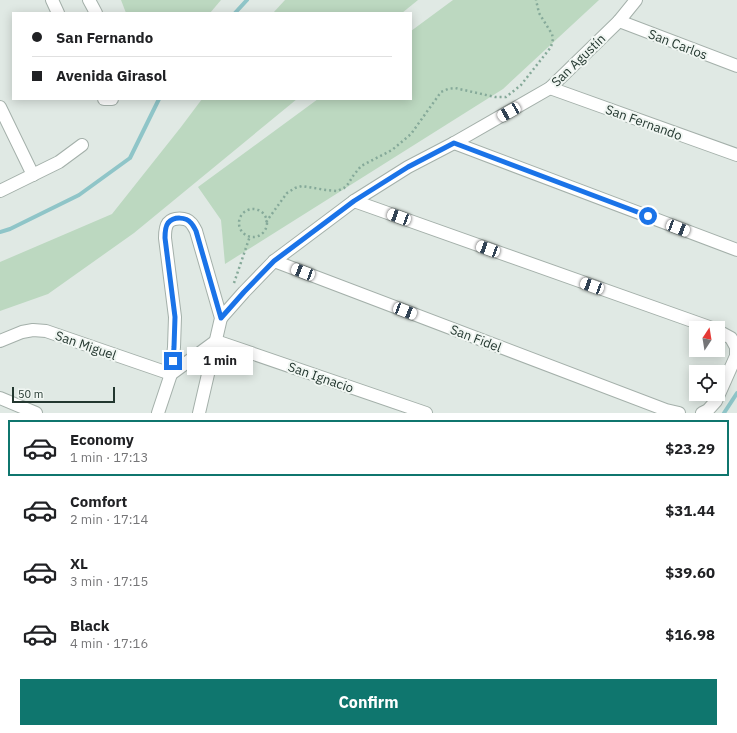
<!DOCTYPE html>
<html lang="en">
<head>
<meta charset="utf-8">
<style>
  :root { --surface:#fff; --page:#f6f6f6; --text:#202124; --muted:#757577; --line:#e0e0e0; --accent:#0f766e }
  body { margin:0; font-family:"IBM Plex Sans",sans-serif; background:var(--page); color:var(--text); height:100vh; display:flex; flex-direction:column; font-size:15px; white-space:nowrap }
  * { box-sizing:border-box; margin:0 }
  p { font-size:13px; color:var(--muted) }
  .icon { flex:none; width:22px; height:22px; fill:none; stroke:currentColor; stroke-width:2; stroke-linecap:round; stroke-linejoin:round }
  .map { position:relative; height:413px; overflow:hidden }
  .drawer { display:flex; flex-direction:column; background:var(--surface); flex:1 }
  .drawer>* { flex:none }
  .top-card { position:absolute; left:12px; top:12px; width:400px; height:88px; border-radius:0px; box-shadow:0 2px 10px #0003; display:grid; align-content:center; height:88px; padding:0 20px; background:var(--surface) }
  .needle { width:26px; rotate:12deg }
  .fabs { position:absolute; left:689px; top:321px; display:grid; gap:8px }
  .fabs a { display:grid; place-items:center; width:36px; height:36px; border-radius:0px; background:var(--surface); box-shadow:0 2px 10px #0003; font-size:20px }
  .scale { position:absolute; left:12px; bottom:10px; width:103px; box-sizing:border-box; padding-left:4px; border:2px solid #23372f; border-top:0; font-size:11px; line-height:14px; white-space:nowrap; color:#23372f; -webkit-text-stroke:3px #f0f6f2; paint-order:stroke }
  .end { position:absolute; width:18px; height:18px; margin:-9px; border:5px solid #1a73e8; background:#fff; box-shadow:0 0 0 2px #fff }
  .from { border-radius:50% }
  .bubble { position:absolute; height:28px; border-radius:0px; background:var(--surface); box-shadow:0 2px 10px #0003; font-size:13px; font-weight:700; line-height:28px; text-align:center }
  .car { position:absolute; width:12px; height:24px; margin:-12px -6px; border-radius:5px; box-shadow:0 0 3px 1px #0007; background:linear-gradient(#fff 24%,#345 0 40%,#fff 0 76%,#345 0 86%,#fff 0) }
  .top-card b { display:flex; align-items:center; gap:14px; height:38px; font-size:15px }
  .top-card b+b { border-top:1px solid var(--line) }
  .top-card i { width:10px; height:10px; background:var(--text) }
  ul { padding:7px 0 0; list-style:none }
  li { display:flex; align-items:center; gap:12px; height:56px; margin:0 8px 6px; padding:0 12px; border:2px solid transparent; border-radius:0px }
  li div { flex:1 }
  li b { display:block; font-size:15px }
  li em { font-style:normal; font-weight:700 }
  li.selected { border-color:var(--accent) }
  li>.icon { width:36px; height:36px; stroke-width:1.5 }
  .cta { display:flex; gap:8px; margin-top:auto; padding:8px 20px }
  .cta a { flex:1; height:46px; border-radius:0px; background:var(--accent); color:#fff; font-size:16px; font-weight:700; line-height:46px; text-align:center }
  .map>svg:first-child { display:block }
</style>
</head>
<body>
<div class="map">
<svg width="737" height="413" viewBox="0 0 737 413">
  <rect width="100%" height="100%" fill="#e0e9e4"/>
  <g fill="#bcd8c0">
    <path d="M 121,0 L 221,0 L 210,13 L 126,13 Z"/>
    <path d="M 285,0 L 418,0 L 402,13 L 273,13 Z"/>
    <path d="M 453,0 L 599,0 L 503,89 L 225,264 L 221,220 L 198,187 L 318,99 L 411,99 L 411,31 Z"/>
    <path d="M 202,99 L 297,99 L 134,233 L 48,294 L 0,311 L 0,262 L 112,214 L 181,127 Z"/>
  </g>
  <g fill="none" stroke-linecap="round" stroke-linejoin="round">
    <g stroke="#8fc5c8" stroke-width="4">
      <path d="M 235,13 L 247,0"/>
      <path d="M 0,232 L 10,229 L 79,195 L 130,158 L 159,99"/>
      <path d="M 724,413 L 737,393"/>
    </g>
    <g stroke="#a4b0aa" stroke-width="14">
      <g id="minor">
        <path d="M 52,0 L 58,13"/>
        <path d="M 89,0 L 96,13"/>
        <path d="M 619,21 L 737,66"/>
        <path d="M 550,88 L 737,155"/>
        <path d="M 104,99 L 112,99"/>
        <path d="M 0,107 L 33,175"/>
        <path d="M 454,143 L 737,250"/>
        <path d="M 0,191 L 59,162 L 82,145"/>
        <path d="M 354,201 L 712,328"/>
        <path d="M 274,261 L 666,410 L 679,413"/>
        <path d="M 221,318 L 244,292 L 274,261 L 354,201 L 408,167 L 454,143 L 550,88 L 619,21 L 636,0"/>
        <path d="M 0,341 L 22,332 L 33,330 L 46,331 L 171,374 L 216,341 L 426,413"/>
        <path d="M 0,398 L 36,413"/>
        <path d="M 158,413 L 171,374 L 174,347 L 175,317 L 165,238 C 165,233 165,227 168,223 C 173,217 186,217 191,223 C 193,225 195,229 196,231 L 221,318 L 199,413"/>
        <path d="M 702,413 L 708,410 L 716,401 L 736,356 L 736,347 L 731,338 L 718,331"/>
      </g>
    </g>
    <g stroke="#85a999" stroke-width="2.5" stroke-dasharray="2 3" stroke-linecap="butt">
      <circle cx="253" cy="223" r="14"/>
      <path d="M 266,222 L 287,193 L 295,188 L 302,186 L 326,190 L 337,191 L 344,188 L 348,184 L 353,176 L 361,166 L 392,150 L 411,134 L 441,92 L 448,89 L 455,88 L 495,97 L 506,97 L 521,85 L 551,47 L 553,39 L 552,34 L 539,13 L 536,0"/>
      <path d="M 234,283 L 250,236"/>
    </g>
    <use href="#minor" stroke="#fff" stroke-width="12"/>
  </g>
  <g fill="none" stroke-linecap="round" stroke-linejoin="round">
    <path stroke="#1a73e8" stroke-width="5" d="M 173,361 L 174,347 L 175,317 L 165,238 C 165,233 165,227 168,223 C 174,216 186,217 191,223 C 193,225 195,229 196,231 L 221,318 L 244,292 L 274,261 L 354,201 L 408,167 L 454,143 L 648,216"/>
  </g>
  <g text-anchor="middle" stroke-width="4" stroke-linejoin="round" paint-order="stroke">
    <g font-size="13" fill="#23372f" stroke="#f0f6f2">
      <text transform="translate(678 44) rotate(21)" y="5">San Carlos</text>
      <text transform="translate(578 60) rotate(-44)" y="5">San Agustín</text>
      <text transform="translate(644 122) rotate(20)" y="5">San Fernando</text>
      <text transform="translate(476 338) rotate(21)" y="5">San Fidel</text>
      <text transform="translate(86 345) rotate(19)" y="5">San Miguel</text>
      <text transform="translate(321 377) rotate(19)" y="5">San Ignacio</text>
    </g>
  </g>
</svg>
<div class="fabs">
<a><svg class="needle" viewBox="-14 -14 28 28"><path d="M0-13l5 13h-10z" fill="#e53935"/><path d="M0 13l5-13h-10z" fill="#757577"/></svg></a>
<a><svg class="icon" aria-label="locate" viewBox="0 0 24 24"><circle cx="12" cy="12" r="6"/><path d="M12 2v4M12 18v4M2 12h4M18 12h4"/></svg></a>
</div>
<div class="scale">50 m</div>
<i class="end from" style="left:648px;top:216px"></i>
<i class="end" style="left:173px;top:361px"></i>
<div class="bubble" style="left:187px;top:347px;width:66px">1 min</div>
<i class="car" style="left:509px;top:112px;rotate:240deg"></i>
<i class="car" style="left:399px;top:217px;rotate:290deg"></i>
<i class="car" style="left:678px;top:228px;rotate:111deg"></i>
<i class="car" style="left:488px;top:249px;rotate:290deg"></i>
<i class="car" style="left:303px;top:272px;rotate:291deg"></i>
<i class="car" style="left:592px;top:286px;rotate:290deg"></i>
<i class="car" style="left:405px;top:311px;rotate:111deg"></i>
<div class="top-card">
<b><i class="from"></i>San Fernando</b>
<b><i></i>Avenida Girasol</b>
</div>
</div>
<section class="drawer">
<ul>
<li class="selected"><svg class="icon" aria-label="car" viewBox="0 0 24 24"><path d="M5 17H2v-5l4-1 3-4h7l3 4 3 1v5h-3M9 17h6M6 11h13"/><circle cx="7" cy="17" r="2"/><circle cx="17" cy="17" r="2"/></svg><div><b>Economy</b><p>1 min · 17:13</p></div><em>$23.29</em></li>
<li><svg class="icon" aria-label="car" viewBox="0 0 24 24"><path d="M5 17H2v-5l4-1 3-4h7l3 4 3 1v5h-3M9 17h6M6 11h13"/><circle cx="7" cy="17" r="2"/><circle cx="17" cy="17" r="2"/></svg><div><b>Comfort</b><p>2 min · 17:14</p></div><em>$31.44</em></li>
<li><svg class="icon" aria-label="car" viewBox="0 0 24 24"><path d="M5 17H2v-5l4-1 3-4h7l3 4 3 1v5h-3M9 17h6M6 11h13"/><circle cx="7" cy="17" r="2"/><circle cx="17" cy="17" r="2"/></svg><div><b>XL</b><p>3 min · 17:15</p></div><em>$39.60</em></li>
<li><svg class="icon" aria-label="car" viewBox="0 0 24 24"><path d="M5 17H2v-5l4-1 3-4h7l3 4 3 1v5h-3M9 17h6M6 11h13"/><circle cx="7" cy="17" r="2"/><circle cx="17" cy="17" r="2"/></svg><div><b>Black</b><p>4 min · 17:16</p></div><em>$16.98</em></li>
</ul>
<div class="cta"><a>Confirm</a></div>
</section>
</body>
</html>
